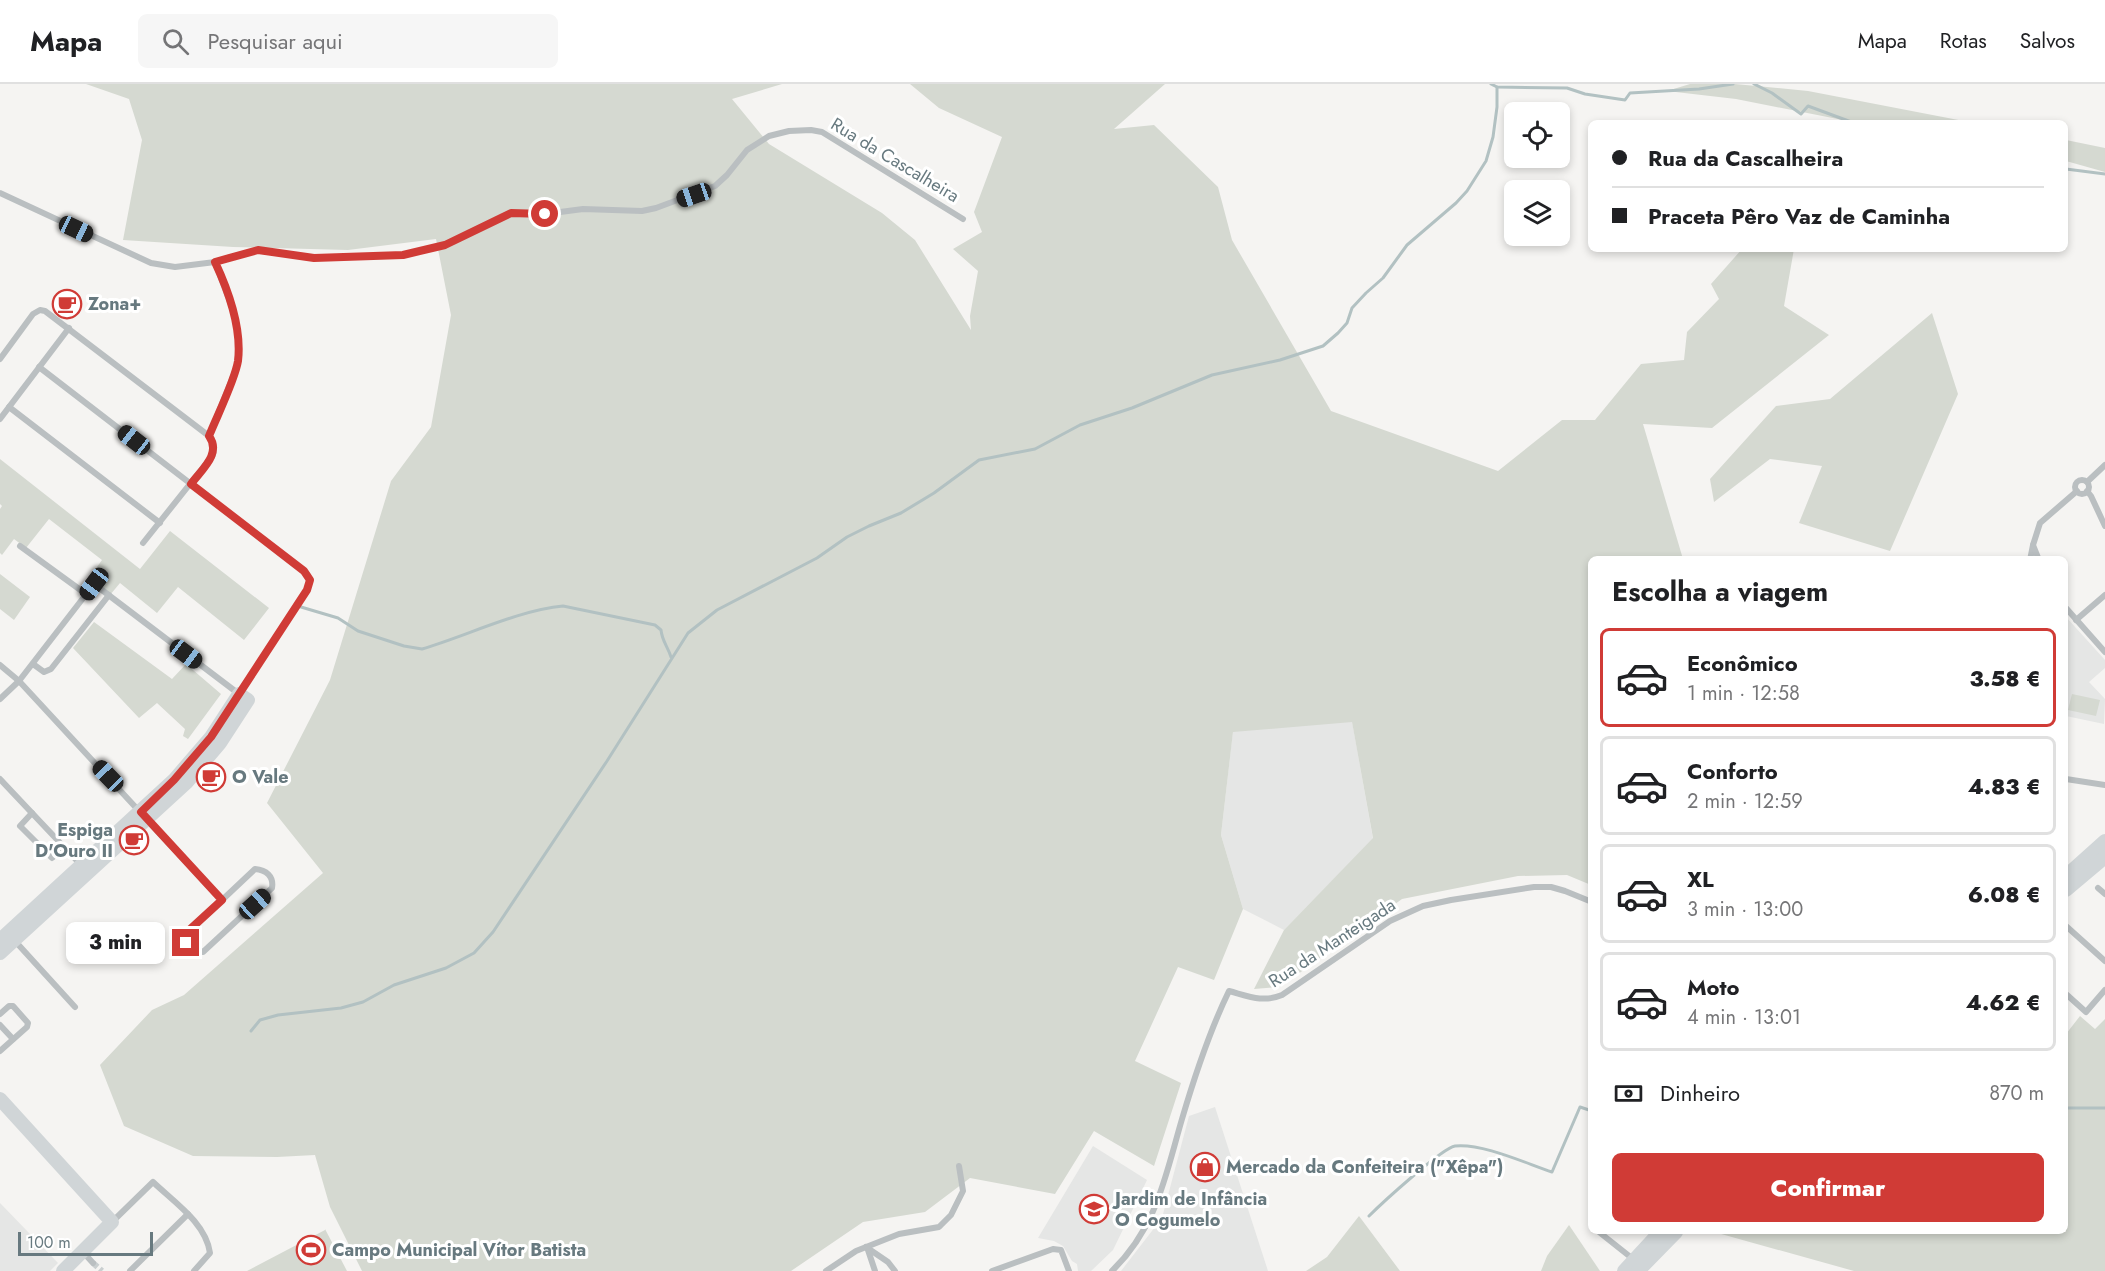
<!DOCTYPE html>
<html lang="pt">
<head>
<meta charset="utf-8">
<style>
  :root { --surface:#fff; --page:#f6f6f6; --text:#202124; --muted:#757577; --line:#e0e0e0; --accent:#d03b36 }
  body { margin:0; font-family:Jost,sans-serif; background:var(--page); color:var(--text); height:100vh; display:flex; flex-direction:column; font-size:22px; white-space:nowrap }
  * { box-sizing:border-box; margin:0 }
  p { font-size:20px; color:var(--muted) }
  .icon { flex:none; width:33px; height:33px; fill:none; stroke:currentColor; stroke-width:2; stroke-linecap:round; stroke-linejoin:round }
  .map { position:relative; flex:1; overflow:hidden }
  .panel { position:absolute; left:1588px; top:472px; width:480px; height:678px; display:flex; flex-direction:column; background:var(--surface); border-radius:9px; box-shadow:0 3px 9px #0003 }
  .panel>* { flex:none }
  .top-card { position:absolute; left:1588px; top:36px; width:480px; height:132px; border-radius:9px; box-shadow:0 3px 9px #0003; display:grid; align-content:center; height:132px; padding:0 24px; background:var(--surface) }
  .buttons { position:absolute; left:1504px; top:18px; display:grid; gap:12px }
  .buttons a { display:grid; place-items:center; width:66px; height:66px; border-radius:9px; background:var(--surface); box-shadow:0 3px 9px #0003; font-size:30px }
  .scale { position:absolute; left:18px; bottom:15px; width:135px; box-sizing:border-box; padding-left:6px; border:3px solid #67797f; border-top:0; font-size:16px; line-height:21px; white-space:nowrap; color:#67797f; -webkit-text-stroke:4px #fff; paint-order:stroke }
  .end { position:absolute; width:27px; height:27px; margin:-14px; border:8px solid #d03b36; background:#fff; box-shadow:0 0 0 3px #fff }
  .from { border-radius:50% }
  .bubble { position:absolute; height:42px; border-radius:9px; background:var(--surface); box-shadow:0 3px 9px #0003; font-size:20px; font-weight:800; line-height:42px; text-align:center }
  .car { position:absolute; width:18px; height:36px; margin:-18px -9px; border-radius:8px; box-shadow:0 0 4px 2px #0007; background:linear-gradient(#222 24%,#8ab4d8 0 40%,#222 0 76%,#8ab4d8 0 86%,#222 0) }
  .top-card b { display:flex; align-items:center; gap:21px; height:57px; font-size:22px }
  .top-card b+b { border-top:2px solid var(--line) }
  .top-card i { width:15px; height:15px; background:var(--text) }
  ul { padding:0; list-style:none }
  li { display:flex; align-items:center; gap:18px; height:99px; margin:0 12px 9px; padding:0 12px; border:3px solid var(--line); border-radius:9px }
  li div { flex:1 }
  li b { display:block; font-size:22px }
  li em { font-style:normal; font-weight:800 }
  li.selected { border-color:var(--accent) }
  li>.icon { width:54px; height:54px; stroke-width:1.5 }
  h2 { padding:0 24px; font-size:27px; line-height:72px }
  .pay { display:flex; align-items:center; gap:15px; height:66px; padding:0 24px; font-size:22px }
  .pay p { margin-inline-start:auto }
  .cta { display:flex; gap:12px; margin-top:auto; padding:12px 24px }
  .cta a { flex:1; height:69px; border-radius:9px; background:var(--accent); color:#fff; font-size:24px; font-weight:800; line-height:69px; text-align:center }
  header { display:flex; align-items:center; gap:36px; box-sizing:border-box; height:84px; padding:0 30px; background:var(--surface); border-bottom:2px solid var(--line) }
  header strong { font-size:28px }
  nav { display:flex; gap:33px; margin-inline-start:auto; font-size:21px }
  .search { width:420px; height:54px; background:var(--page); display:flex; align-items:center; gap:15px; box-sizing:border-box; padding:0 21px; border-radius:9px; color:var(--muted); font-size:22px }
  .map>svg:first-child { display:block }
</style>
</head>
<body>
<header>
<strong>Mapa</strong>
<div class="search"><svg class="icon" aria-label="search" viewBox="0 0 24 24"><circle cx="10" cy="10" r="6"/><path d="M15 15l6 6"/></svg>Pesquisar aqui</div>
<nav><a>Mapa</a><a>Rotas</a><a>Salvos</a></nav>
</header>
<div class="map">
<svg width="2105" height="1187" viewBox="0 0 2105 1187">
  <rect width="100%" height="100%" fill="#f5f4f2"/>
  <g fill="#e5e6e5">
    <path d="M 2066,533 L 2105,576 L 2105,584 L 2089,598 L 2105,615 L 2104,640 L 2066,632 Z"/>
    <path d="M 1352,637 L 1373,755 L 1284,846 L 1243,825 L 1221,751 L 1233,647 Z"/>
    <path d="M 1215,1023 L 1268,1187 L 1121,1187 L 1162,1134 L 1189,1032 Z"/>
    <path d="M 1093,1062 L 1147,1096 L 1113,1166 L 1091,1187 L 1078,1187 L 1077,1180 L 1072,1177 L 1063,1162 L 1054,1157 L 1038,1154 Z"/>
    <path d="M 0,1119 L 58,1179 L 50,1187 L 0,1187 Z"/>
  </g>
  <g fill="#d5d9d1">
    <path d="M 86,0 L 782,0 L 732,15 L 769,60 L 882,129 L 915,156 L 971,246 L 970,232 L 978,187 L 953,165 L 982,148 L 974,128 L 1002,53 L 939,24 L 910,0 L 1165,0 L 1114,45 L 1154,41 L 1218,103 L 1232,156 L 1331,327 L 1498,387 L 1562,336 L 1595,336 L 1641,280 L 1684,276 L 1687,248 L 1719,215 L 1711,200 L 1742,165 L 1794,165 L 1784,222 L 1829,251 L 1712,344 L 1643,340 L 1683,475 L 1592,476 L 1591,801 L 1567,791 L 1518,792 L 1402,815 L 1280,903 L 1254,905 L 1284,846 L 1373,754 L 1352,638 L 1233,648 L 1221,751 L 1243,825 L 1214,896 L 1178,883 L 1135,977 L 1181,999 L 1154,1082 L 1094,1047 L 1055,1110 L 970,1094 L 925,1128 L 863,1138 L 791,1187 L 362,1187 L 330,1123 L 315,1071 L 277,1073 L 193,1072 L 124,1042 L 100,981 L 152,926 L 184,911 L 323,789 L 267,719 L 330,596 L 391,397 L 431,343 L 451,231 L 436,155 L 348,166 L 233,163 L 123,156 L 142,56 L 129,15 Z"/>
    <path d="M 1690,0 L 1735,0 L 1808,7 L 1974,39 L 1858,39 L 1736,15 L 1667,7 Z"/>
    <path d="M 2066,56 L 2105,64 L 2105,88 L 2066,77 Z"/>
    <path d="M 1932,229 L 1958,310 L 1890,467 L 1799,439 L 1822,382 L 1770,375 L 1714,418 L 1710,395 L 1776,322 L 1830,315 Z"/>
    <path d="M 0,375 L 140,485 L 170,447 L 269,524 L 244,556 L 178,503 L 157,529 L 120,499 L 110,511 L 89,494 L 102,476 L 49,435 L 26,464 L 14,455 L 2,471 L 0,469 L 0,425 L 2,422 L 0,420 Z"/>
    <path d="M 0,490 L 30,513 L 14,536 L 0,525 Z"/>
    <path d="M 94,538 L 172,595 L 186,580 L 221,610 L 188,655 L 183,652 L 185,645 L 157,619 L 139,634 L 73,564 Z"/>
    <path d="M 2072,610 L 2100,616 L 2096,632 L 2068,626 Z"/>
    <path d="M 2080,932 L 2095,945 L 2105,935 L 2105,1187 L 1854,1187 L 1714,1148 L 2066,1148 L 2066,950 Z"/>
    <path d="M 1359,1132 L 1400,1187 L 1306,1187 L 1327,1173 Z"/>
    <path d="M 1569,1141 L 1600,1187 L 1541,1187 L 1547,1172 Z"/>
    <path d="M 325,1145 L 347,1187 L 247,1187 L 325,1146 Z"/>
  </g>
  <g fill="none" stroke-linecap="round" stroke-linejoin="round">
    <g stroke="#b2c1c2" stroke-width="3">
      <path d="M 1491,0 L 1497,3 L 1567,4 L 1585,10 L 1625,16 L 1630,9 L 1699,5 L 1733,0"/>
      <path d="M 1754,0 L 1772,9 L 1801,30 L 1808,22 L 1854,39"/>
      <path d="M 2066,85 L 2105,90"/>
      <path d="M 301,523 L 338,534 L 358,547 L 404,562 L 422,565 C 466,552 519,526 563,522 L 655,541 L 661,546 C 662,557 668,563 671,573"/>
      <path d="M 251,947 L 260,936 L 278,931 L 341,924 L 363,918 L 394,901 L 446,884 L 474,869 L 493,848 L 607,677 L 688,549 L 717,526 L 817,474 L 847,453 L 869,442 L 901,429 L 934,409 L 979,376 L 1035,365 L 1080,341 L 1132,324 L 1212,291 L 1280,276 L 1323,262 L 1338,249 L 1347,239 L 1352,224 L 1366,209 L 1383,194 L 1407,161 L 1456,119 L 1467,107 L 1486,77 L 1493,53 L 1497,23 L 1497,3"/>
      <path d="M 2066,1024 L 2105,1024"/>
      <path d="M 1369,1132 C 1381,1120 1442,1064 1455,1062 C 1482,1059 1525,1079 1552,1088 L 1580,1023 L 1592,1027"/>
    </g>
    <path stroke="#cacfd0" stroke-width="6" stroke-dasharray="6 3" stroke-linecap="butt" d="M 93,1179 L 102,1187"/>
    <g stroke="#babfc1" stroke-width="6">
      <path d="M 0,109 L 151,179 L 175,183 L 215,178 L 258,166 L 314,174 L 403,171 L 445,161 L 511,129 L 545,130 L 583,125 L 642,127 L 656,124 L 715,102 L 727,91 L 747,66 L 769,52 L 789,47 L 811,46 L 822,48 L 963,135"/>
      <path d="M 0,275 L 33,230 L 40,226 L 45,227 L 209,352 L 214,363 L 213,371 L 143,459"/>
      <path d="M 9,323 L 160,439"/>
      <path d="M 0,335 L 69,244"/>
      <path d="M 209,352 L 238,280 L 239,255 L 233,226 L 215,178"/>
      <circle cx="2082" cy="403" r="7"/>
      <path d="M 2087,398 L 2105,381"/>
      <path d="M 2087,407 L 2091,412 L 2105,442"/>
      <path d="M 20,462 L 86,510"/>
      <path d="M 2030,476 L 2033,461"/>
      <path d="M 2039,476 L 2033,461 L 2040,439 L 2077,407"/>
      <path d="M 2066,524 L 2105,568"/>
      <path d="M 2076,536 L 2105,511"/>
      <path d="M 33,580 L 44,588 L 51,585 L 109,511"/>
      <path d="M 0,581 L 19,597 L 140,728"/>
      <path d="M 0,615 L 19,597 L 94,500 L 239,610 L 307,506 C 310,498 311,493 304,487 L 39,283"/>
      <path d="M 0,695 L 81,781"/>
      <path d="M 2066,695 L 2105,701"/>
      <path d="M 32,729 L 20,742 L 52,774 L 63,761"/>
      <path d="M 147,736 L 222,816"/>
      <path d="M 255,785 C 266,786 274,792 272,804 L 203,868 C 191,867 186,861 186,850 Z"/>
      <path d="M 2098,804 L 2105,810"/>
      <path d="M 2066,842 L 2105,877"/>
      <path d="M 15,857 L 75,923"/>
      <path d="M 2066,910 L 2086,928 L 2105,906"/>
      <path d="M 0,930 L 9,922 L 13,922 L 28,939 L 27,943 L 0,967"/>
      <path d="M 0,941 L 13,955"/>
      <path d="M 112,1138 L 153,1098 C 174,1118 206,1139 210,1169 L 194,1187"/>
      <path d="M 1599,1148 L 1633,1175"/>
      <path d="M 866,1163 L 888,1178 L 895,1187"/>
      <path d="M 867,1163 L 875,1187"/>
      <path d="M 83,1168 L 93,1179"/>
      <path d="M 130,1187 L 188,1130"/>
      <path d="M 826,1187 L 856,1167 L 899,1150 L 939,1143 L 951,1131 L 963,1107 L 959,1082"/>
      <path d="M 992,1187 L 1053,1165 L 1061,1166 L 1069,1187"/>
      <path d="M 1112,1187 C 1157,1143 1165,1093 1182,1035 C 1195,991 1209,948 1229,907 C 1248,912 1263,919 1282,911 L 1390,837 L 1423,822 L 1451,816 L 1534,803 L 1551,803 L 1565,807 L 1592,818"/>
    </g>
    <g stroke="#d0d5d7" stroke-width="14">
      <path d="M 2066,792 L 2105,757"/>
      <path d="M 2066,806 L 2105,773"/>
      <path d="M 0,856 L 174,696 L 211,653 L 239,610 L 248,616 L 220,659 L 187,698 L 0,869"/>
      <path d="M 0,1015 L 112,1138 L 63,1187"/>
      <path d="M 1624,1187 L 1660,1148"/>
      <path d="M 1638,1187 L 1676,1148"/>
    </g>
  </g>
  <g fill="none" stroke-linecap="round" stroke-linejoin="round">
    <path stroke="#d03b36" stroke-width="8" d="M 186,859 L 186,849 L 222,816 L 141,728 L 174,696 L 211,653 L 307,506 L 310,496 L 304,487 L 191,400 C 201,386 222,370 209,352 C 217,332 235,296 238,277 C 242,244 229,208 215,178 L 258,166 L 314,174 L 403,171 L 445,161 L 511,129 L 545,130"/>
  </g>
  <defs>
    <g id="cafe-ring" transform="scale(1.5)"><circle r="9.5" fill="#fff" stroke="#d03b36" stroke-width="1.5"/><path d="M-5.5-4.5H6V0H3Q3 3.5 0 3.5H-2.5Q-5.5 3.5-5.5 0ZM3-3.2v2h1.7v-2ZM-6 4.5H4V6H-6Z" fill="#d03b36"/></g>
    <g id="shop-ring" transform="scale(1.5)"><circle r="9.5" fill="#fff" stroke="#d03b36" stroke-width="1.5"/><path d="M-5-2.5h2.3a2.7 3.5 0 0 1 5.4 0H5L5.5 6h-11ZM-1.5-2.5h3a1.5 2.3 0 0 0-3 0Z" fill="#d03b36"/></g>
    <g id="school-ring" transform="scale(1.5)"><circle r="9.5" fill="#fff" stroke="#d03b36" stroke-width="1.5"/><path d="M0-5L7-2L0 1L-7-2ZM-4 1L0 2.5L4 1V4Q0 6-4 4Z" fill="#d03b36"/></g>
    <g id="stadium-ring" transform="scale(1.5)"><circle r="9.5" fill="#fff" stroke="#d03b36" stroke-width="1.5"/><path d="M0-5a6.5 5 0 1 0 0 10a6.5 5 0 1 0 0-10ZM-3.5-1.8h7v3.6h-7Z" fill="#d03b36"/></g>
  </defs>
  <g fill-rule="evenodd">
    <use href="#cafe-ring" x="67" y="220"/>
    <use href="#cafe-ring" x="211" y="693"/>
    <use href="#cafe-ring" x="134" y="756"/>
    <use href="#shop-ring" x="1205" y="1083"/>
    <use href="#school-ring" x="1094" y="1125"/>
    <use href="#stadium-ring" x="311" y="1166"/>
  </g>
  <g text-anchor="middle" stroke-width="6" stroke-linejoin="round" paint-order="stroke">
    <g font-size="18" fill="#67797f" stroke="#fff">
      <text transform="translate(895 76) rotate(31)" y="6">Rua da Cascalheira</text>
      <text transform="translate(1332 859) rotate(-33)" y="6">Rua da Manteigada</text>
    </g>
    <g font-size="18" font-weight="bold" fill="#67797f" stroke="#fff" text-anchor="start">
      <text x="88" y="226">Zona+</text>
      <text x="232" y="699">O Vale</text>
      <text x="113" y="752" text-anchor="end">Espiga<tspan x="113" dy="21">D'Ouro II</tspan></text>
      <text x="1226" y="1089">Mercado da Confeiteira ("Xêpa")</text>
      <text x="1115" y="1121">Jardim de Infância<tspan x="1115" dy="21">O Cogumelo</tspan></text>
      <text x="332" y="1172">Campo Municipal Vítor Batista</text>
    </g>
  </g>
</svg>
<div class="buttons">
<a><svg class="icon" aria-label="locate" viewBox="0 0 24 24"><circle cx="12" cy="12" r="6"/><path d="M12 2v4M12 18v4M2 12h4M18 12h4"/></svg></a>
<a><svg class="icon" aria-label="layers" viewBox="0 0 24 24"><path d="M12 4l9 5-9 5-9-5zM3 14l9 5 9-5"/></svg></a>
</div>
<div class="scale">100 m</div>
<i class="end from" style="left:545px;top:130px"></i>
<i class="end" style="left:186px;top:859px"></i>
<div class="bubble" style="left:66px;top:838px;width:99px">3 min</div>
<i class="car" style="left:694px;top:111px;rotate:251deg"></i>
<i class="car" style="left:76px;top:145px;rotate:115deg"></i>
<i class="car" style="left:134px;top:356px;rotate:308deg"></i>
<i class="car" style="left:94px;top:500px;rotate:217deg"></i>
<i class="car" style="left:186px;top:570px;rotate:127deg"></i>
<i class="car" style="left:108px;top:692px;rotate:316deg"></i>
<i class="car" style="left:255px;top:820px;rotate:48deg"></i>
<div class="top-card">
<b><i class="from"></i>Rua da Cascalheira</b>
<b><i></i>Praceta Pêro Vaz de Caminha</b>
</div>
<section class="panel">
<h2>Escolha a viagem</h2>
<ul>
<li class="selected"><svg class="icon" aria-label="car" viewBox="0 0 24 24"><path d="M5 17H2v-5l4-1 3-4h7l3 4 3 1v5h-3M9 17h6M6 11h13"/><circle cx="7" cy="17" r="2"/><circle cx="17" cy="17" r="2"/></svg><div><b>Econômico</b><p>1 min · 12:58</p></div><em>3.58 €</em></li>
<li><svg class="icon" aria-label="car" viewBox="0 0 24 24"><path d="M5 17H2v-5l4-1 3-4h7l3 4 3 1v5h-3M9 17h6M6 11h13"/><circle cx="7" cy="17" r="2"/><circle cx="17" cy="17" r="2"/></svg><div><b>Conforto</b><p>2 min · 12:59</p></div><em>4.83 €</em></li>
<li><svg class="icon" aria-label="car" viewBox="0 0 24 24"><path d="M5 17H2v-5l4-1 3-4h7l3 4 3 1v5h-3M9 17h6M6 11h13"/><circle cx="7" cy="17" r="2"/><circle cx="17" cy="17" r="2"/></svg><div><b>XL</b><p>3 min · 13:00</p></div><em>6.08 €</em></li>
<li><svg class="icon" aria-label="car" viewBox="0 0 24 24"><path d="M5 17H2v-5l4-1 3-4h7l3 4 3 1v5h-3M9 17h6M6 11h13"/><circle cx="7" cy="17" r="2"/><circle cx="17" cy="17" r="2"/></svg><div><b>Moto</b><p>4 min · 13:01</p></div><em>4.62 €</em></li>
</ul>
<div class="pay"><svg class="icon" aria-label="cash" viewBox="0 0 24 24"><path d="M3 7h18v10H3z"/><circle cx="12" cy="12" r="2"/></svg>Dinheiro<p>870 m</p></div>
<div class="cta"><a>Confirmar</a></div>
</section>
</div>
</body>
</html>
